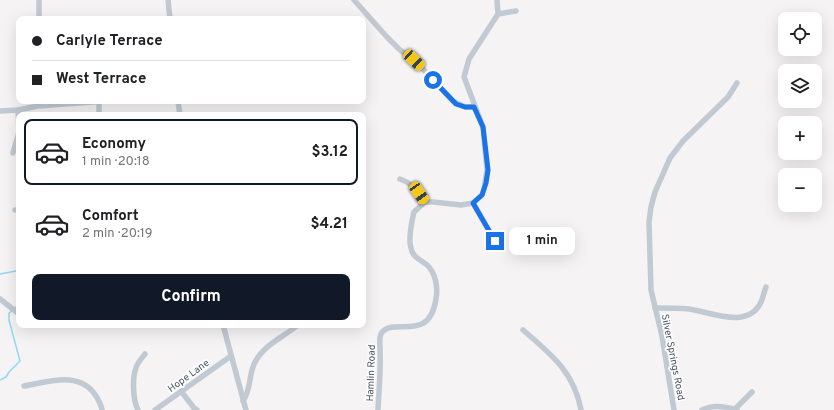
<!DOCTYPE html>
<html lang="en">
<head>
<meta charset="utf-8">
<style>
  :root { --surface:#fff; --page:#f6f6f6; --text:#202124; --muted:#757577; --line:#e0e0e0; --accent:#111827 }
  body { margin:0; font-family:Overpass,sans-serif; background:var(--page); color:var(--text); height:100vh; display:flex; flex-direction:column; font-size:15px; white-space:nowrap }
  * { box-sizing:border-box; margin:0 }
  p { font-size:13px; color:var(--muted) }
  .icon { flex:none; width:22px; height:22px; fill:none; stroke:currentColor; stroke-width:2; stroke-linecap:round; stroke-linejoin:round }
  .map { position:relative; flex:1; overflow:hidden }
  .drawer { position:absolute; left:16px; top:112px; width:350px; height:216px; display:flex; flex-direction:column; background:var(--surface); border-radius:8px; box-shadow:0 4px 16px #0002 }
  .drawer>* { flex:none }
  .top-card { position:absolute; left:16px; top:16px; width:350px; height:88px; border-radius:8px; box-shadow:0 4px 16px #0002; display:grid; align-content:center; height:88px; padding:0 16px; background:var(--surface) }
  .fabs { position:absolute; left:778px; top:12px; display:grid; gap:8px }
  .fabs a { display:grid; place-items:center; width:44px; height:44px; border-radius:8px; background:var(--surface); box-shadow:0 4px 16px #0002; font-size:20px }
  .end { position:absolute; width:18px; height:18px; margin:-9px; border:5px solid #1a73e8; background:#fff; box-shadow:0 0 0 2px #fff }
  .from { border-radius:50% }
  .bubble { position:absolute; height:28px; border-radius:8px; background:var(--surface); box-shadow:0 4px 16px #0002; font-size:13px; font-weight:700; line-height:28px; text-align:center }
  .car { position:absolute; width:12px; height:24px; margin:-12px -6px; border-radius:5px; box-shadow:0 0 3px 1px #0007; background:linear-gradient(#f5c518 24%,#345 0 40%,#f5c518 0 76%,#345 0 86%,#f5c518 0) }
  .top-card b { display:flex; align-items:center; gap:14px; height:38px; font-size:15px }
  .top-card b+b { border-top:1px solid var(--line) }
  .top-card i { width:10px; height:10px; background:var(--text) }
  ul { padding:7px 0 0; list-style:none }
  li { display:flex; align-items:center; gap:12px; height:66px; margin:0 8px 6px; padding:0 8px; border:2px solid transparent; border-radius:8px }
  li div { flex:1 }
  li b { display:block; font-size:15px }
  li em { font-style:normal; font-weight:700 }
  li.on { border-color:var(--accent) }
  li>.icon { width:36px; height:36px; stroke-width:1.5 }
  .primary-button { display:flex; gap:8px; margin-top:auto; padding:8px 16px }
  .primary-button a { flex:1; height:46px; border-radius:8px; background:var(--accent); color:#fff; font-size:16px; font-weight:700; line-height:46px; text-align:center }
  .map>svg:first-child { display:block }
</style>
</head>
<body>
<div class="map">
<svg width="834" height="410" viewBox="0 0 834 410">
  <rect width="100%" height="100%" fill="#f5f3f3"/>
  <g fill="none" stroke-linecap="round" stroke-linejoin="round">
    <g stroke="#90daee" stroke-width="1.5">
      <path d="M 0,274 L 16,271 L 19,274"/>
      <path d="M 15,308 L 19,304"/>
      <path d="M 0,380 L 6,377 L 9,372 L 20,361 L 9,320 L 9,313 L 12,311"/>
    </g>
    <g stroke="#c1cad2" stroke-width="5.5">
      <path d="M 168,0 L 170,19"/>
      <path d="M 354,0 L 386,36 L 400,50 L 414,60 L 423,69 L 453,101 L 465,107 L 474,107"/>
      <path d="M 498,14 L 516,11"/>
      <path d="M 39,19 L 39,0"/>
      <path d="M 178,101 L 180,115"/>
      <path d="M 99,102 L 99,115"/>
      <path d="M 0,111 L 18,110 L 38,106 L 105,101"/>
      <path d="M 13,153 L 19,132 L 18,110"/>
      <path d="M 400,179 C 413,184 418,191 425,202"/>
      <path d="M 473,203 L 495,241"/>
      <path d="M 15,210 L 19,210"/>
      <path d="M 0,299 L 19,314"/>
      <path d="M 655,308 C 666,308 678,308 689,309 C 711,312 748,330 761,302 C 763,298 764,292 766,287"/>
      <path d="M 223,325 L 246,410"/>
      <path d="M 523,330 C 551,354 574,372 581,410"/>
      <path d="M 24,386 C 48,382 80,370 96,396 C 99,401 101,404 102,410"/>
      <path d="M 181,391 L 194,408 L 197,410"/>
      <path d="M 243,401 C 250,391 249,381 252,370 C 258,347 281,339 298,325"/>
      <path d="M 735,409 L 752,392"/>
      <path d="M 138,410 C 133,401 132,378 136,368 C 137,363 142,358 145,354"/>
      <path d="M 155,410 L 231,356"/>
      <path d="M 378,410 C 379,389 381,369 380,349 C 380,344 379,338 381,334 C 392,315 429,345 436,299 C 438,288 436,273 427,265 C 420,259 413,258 411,248 C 408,240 412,220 414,212 L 425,202 L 433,202 L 461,205 L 473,203 L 482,195 L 484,189 L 487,170 L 483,127 L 464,77 L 469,59 L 498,14 L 497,0"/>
      <path d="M 674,410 L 662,336 L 651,290 L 649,222 L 651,207 L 655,192 L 670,158 L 683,141 L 728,97 L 737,83"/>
      <path d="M 702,410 C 713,404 725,406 737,410"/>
    </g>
  </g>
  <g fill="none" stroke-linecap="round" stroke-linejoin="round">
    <path stroke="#1a73e8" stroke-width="5" d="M 433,80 L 456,104 L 465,107 L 474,107 L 483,127 L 488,170 L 486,183 L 482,195 L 473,203 L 495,241"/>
  </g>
  <g text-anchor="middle" stroke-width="3.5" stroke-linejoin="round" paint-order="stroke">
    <g font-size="10" fill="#4a5661" stroke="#fff">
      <text transform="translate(674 357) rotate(79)" y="4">Silver Springs Road</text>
      <text transform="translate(370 373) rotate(-88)" y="4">Hamlin Road</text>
      <text transform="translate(188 375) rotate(-36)" y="4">Hope Lane</text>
    </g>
  </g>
</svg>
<div class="fabs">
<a><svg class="icon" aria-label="locate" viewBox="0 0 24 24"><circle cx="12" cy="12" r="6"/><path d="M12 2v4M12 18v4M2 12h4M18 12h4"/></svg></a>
<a><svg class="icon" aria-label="layers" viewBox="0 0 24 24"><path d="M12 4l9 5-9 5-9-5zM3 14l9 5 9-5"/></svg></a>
<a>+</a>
<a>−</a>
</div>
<i class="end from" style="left:433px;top:80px"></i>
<i class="end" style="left:495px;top:241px"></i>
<div class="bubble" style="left:509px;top:227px;width:66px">1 min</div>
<i class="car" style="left:414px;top:60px;rotate:133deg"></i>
<i class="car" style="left:419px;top:193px;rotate:146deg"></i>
<div class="top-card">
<b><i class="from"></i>Carlyle Terrace</b>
<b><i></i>West Terrace</b>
</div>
<section class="drawer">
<ul>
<li class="on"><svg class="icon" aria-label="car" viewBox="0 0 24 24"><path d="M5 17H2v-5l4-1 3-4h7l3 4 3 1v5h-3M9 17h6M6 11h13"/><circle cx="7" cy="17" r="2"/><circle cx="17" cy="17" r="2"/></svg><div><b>Economy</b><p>1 min · 20:18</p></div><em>$3.12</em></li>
<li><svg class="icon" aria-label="car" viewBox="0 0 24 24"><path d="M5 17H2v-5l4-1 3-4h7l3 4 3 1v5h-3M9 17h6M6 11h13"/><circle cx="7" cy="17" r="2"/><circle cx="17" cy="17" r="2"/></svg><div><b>Comfort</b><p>2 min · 20:19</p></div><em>$4.21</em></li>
</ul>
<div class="primary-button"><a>Confirm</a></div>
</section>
</div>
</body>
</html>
